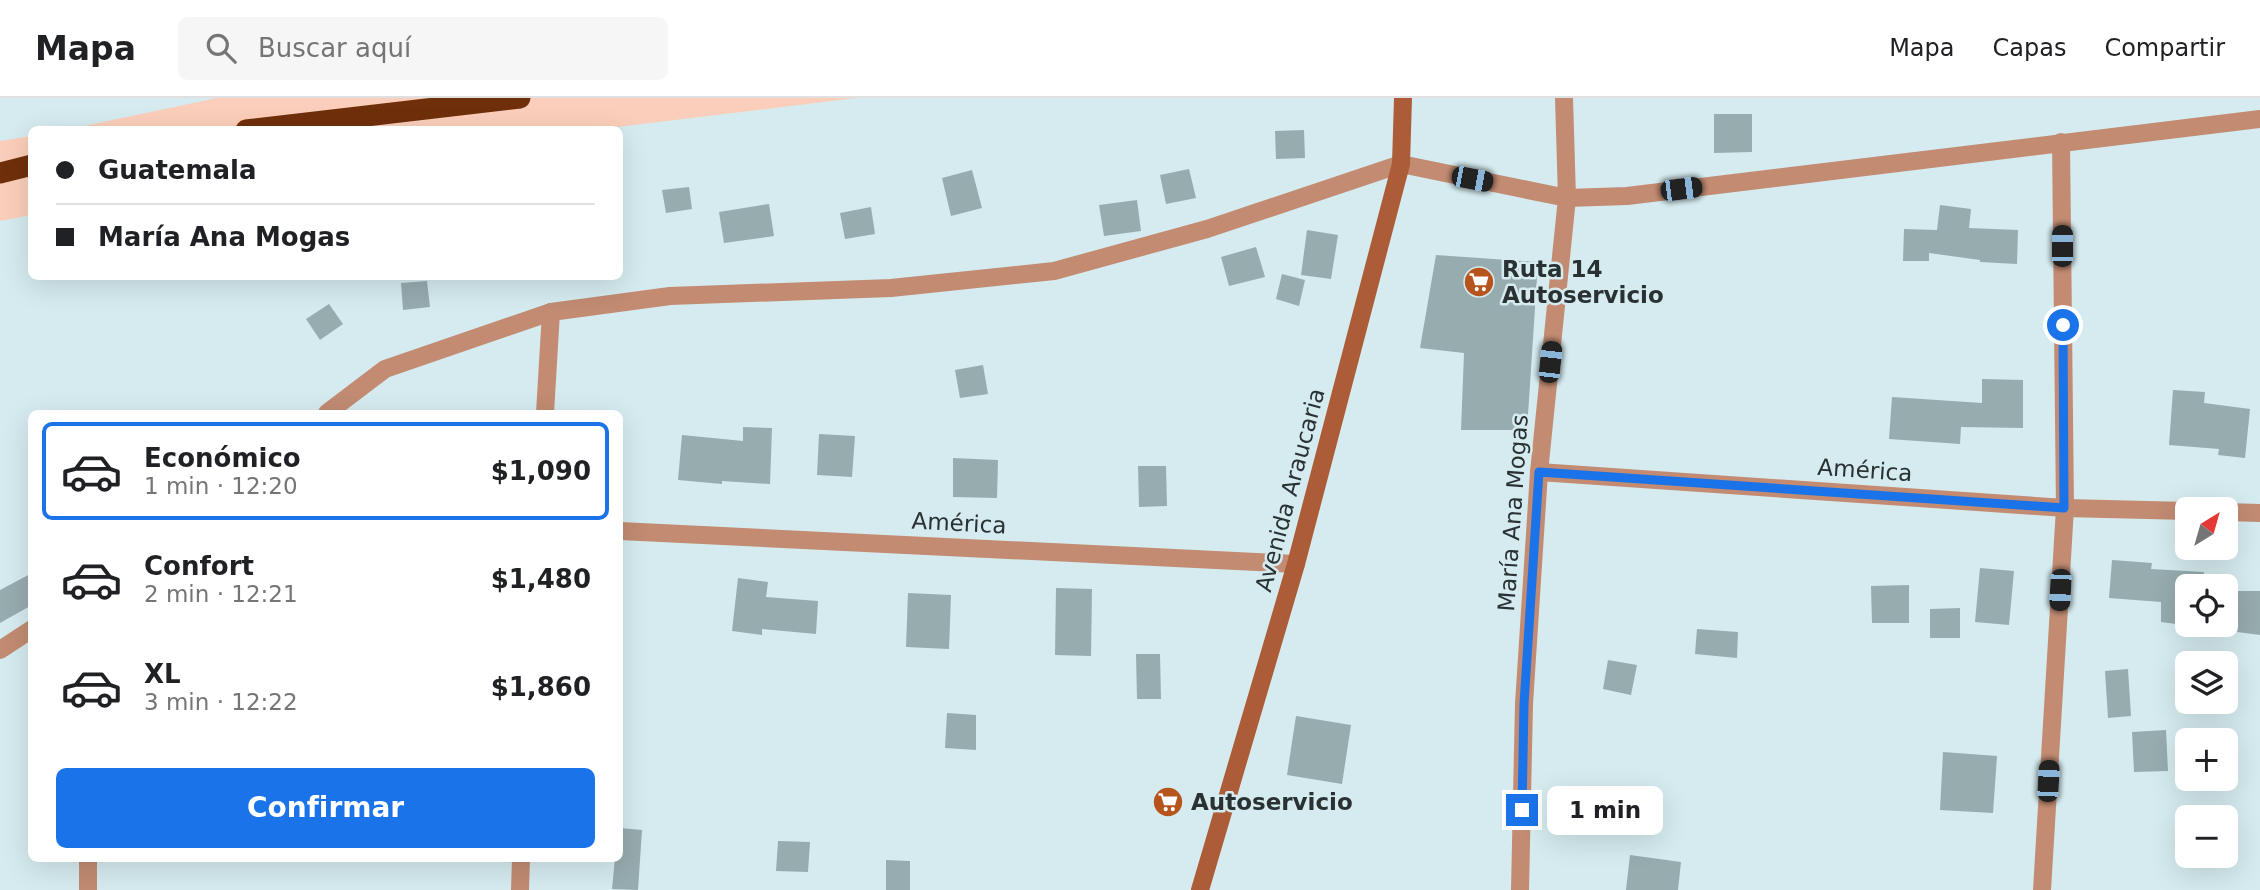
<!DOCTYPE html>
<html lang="es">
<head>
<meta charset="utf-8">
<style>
  :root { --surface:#fff; --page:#f6f6f6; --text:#202124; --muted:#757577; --line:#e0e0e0; --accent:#1a73e8 }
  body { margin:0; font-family:"DejaVu Sans",sans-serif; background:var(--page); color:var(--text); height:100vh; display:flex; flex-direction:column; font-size:26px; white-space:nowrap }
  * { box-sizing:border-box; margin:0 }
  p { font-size:23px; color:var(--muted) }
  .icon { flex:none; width:38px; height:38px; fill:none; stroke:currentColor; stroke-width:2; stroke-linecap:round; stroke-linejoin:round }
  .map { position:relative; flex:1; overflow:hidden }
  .details { position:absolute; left:28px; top:312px; width:595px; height:452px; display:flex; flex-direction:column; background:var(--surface); border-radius:10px; box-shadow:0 7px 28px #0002 }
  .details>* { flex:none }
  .top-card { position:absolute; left:28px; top:28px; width:595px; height:154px; border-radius:10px; box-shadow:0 7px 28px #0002; display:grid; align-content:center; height:154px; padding:0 28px; background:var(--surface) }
  .needle { width:46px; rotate:37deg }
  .controls { position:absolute; left:2175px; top:399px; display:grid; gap:14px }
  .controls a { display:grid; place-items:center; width:63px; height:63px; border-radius:10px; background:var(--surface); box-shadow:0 7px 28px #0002; font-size:35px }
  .end { position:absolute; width:32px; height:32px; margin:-16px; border:9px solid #1a73e8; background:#fff; box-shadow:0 0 0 4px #fff }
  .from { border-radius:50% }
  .bubble { position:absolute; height:49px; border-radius:10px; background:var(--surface); box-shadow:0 7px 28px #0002; font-size:23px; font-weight:700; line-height:49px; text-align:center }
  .car { position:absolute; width:21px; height:42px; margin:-21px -10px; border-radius:9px; box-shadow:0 0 5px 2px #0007; background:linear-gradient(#222 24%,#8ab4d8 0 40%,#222 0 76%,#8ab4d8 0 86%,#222 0) }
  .top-card b { display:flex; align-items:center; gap:24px; height:66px; font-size:26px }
  .top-card b+b { border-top:2px solid var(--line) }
  .top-card i { width:18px; height:18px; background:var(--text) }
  ul { padding:12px 0 0; list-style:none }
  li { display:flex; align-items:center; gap:21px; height:98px; margin:0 14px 10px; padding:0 14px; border:4px solid transparent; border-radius:10px }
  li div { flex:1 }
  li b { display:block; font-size:26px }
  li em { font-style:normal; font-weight:700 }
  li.active { border-color:var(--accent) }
  li>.icon { width:63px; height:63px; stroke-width:1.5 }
  .action { display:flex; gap:14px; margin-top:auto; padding:14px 28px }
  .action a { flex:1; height:80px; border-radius:10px; background:var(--accent); color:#fff; font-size:28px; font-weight:700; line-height:80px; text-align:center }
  header { display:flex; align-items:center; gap:42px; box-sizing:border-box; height:98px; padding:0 35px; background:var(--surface); border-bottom:2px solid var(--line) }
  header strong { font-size:33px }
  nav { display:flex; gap:38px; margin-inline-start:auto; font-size:24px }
  .search { width:490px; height:63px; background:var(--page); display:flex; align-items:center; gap:18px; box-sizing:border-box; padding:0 24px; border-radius:10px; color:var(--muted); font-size:26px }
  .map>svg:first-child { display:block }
</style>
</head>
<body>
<header>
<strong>Mapa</strong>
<div class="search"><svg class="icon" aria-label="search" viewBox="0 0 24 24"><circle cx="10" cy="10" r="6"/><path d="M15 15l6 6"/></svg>Buscar aquí</div>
<nav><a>Mapa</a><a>Capas</a><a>Compartir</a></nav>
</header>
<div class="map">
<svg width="2260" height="792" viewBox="0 0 2260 792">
  <rect width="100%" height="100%" fill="#d5ebef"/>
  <g fill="#faceba">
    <path d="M 217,0 L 856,0 L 592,32 L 65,32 Z"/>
    <path d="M 31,38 L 31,117 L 0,123 L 0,43 Z"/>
  </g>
  <g fill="#97acaf">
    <path d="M 1714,16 L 1752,16 L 1752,54 L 1714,55 Z"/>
    <path d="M 1304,32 L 1305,60 L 1276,61 L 1275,33 Z"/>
    <path d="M 1189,71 L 1196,100 L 1166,106 L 1160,77 Z"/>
    <path d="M 972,72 L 982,110 L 951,118 L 942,80 Z"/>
    <path d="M 689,89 L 692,111 L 666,115 L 662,92 Z"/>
    <path d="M 1137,102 L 1141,133 L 1104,138 L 1099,107 Z"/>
    <path d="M 769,106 L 774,138 L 724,145 L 719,114 Z"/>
    <path d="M 1940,107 L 1971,111 L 1969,130 L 2018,132 L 2017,166 L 1980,164 L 1980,162 L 1929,155 L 1929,163 L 1903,163 L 1904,131 L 1937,132 Z"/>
    <path d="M 871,109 L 875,136 L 845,141 L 840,115 Z"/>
    <path d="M 1307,132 L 1338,137 L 1331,181 L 1301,177 Z"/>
    <path d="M 1256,149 L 1265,179 L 1229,188 L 1221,159 Z"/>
    <path d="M 1436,157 L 1538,164 L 1527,332 L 1461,332 L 1464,255 L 1420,250 Z"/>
    <path d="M 1282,176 L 1305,182 L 1299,208 L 1276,201 Z"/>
    <path d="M 427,183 L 430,209 L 403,212 L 401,185 Z"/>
    <path d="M 329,206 L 343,226 L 320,242 L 306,221 Z"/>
    <path d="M 983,267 L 988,296 L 960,300 L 955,272 Z"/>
    <path d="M 1982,281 L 2023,282 L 2023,330 L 1961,329 L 1960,346 L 1889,341 L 1892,299 L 1982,305 Z"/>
    <path d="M 2173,292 L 2205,294 L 2204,305 L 2250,311 L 2245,360 L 2218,357 L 2219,351 L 2169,347 Z"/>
    <path d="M 743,329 L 772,330 L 770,386 L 722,383 L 722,386 L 678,382 L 682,337 L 743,343 Z"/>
    <path d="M 819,336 L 855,338 L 852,379 L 817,377 Z"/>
    <path d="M 953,360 L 998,362 L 997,400 L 953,399 Z"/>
    <path d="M 1138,368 L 1166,368 L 1167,408 L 1139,409 Z"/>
    <path d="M 2112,462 L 2152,465 L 2151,471 L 2204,474 L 2203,488 L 2188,488 L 2188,527 L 2226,527 L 2226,493 L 2260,493 L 2260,537 L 2161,524 L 2161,504 L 2109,500 Z"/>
    <path d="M 1980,470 L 2014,473 L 2009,527 L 1975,524 Z"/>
    <path d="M 32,475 L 32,507 L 0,525 L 0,492 Z"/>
    <path d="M 738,480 L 768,484 L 766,499 L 818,503 L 816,536 L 762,531 L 762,537 L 732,533 Z"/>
    <path d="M 1909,487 L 1909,525 L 1872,525 L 1871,488 Z"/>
    <path d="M 1056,490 L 1092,491 L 1091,558 L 1055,557 Z"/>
    <path d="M 908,495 L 951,497 L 949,551 L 906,549 Z"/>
    <path d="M 1960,510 L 1960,540 L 1930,540 L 1930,511 Z"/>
    <path d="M 1697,531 L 1738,534 L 1737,560 L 1695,556 Z"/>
    <path d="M 1136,556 L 1160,556 L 1161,601 L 1137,601 Z"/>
    <path d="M 1608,562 L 1637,567 L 1631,597 L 1603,591 Z"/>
    <path d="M 2128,571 L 2131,618 L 2108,620 L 2105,573 Z"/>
    <path d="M 947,615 L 976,617 L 976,652 L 945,650 Z"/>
    <path d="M 1296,618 L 1351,627 L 1342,686 L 1287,677 Z"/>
    <path d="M 2166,632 L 2168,673 L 2134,674 L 2132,634 Z"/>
    <path d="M 1943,654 L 1997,658 L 1993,715 L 1940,712 Z"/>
    <path d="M 620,730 L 642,732 L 638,792 L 612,791 L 615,760 L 620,760 Z"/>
    <path d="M 778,743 L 810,744 L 808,774 L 776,773 Z"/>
    <path d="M 1630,757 L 1681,764 L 1678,792 L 1626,792 Z"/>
    <path d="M 886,762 L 910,763 L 910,792 L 886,792 Z"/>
  </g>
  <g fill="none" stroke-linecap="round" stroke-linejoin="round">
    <g stroke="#c28b72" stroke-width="18">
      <path d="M 327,315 L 385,271 L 551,214 L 670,198 L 891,190 L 1054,173 L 1207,131 L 1401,66 L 1567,100 L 1627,98 L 2260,21"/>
      <path d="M 545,315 L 551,214"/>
      <path d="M 1539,374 L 2065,410 L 2188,413"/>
      <path d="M 2226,414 L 2260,415"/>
      <path d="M 620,433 L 1296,466"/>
      <path d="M 0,552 L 32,531"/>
      <path d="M 88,792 L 88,760"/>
      <path d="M 520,792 L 521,760"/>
      <path d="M 1520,792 L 1524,606 L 1539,374 L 1567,100 L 1564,0"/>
      <path d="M 2042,792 L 2065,410 L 2061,44"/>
    </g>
    <path stroke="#ac5c36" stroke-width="18" d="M 1200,792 L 1296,466 L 1401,66 L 1403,0"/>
    <g stroke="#702f0b" stroke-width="21">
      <path d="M 246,32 L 520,0"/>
      <path d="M 0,75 L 32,67"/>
    </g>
  </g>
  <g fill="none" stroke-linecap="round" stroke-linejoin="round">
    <path stroke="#1a73e8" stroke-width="9" d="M 1522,712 L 1524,606 L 1539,374 L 2064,410 L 2063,227"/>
  </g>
  <defs>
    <g id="supermarket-disc" transform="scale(1.575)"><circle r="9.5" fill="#b7541d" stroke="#d5ebef"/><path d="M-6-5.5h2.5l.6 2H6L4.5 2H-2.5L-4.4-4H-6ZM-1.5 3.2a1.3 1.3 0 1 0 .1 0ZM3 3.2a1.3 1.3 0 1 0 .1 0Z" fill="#fff"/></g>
  </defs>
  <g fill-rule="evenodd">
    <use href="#supermarket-disc" x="1479" y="184"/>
    <use href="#supermarket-disc" x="1168" y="704"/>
  </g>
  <g text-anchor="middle" stroke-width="5" stroke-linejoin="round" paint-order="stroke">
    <g font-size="23" font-weight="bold" fill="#293133" stroke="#d5ebef" text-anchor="start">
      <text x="1502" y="179">Ruta 14<tspan x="1502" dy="26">Autoservicio</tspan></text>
      <text x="1191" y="712">Autoservicio</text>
    </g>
    <g font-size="23" fill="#293133" stroke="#d5ebef">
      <text transform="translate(1865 372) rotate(4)" y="8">América</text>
      <text transform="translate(1290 392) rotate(-75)" y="8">Avenida Araucaria</text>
      <text transform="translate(1513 415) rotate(-86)" y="8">María Ana Mogas</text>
      <text transform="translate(959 425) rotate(3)" y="8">América</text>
    </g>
  </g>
</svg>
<div class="controls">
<a><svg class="needle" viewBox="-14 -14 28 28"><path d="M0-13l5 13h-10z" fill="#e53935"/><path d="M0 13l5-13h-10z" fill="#757577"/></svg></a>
<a><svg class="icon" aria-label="locate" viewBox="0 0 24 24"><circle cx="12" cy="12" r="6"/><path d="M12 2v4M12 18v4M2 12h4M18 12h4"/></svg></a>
<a><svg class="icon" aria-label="layers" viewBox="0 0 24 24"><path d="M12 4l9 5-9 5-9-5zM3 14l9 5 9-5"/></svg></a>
<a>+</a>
<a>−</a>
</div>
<i class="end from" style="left:2063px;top:227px"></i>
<i class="end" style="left:1522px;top:712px"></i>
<div class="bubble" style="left:1547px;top:688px;width:116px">1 min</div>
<i class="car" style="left:1472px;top:81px;rotate:101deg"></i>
<i class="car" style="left:1681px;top:91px;rotate:83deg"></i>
<i class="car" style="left:2062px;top:148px;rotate:0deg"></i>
<i class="car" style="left:1550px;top:264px;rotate:6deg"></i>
<i class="car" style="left:2060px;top:492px;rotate:183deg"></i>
<i class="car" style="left:2048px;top:683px;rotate:3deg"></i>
<div class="top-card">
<b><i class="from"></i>Guatemala</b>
<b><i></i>María Ana Mogas</b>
</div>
<section class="details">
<ul>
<li class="active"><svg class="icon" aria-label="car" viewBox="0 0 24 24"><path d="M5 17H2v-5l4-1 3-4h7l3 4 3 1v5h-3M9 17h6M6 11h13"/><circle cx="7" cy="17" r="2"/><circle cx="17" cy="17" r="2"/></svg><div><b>Económico</b><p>1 min · 12:20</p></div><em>$1,090</em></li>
<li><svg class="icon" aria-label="car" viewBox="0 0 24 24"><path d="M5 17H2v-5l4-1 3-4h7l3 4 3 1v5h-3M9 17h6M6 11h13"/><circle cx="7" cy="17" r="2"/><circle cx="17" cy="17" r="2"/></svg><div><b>Confort</b><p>2 min · 12:21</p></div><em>$1,480</em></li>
<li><svg class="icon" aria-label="car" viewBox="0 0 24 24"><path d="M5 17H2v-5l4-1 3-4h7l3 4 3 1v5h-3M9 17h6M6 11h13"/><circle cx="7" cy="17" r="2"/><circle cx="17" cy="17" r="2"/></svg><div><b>XL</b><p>3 min · 12:22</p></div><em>$1,860</em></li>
</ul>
<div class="action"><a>Confirmar</a></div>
</section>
</div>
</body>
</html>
